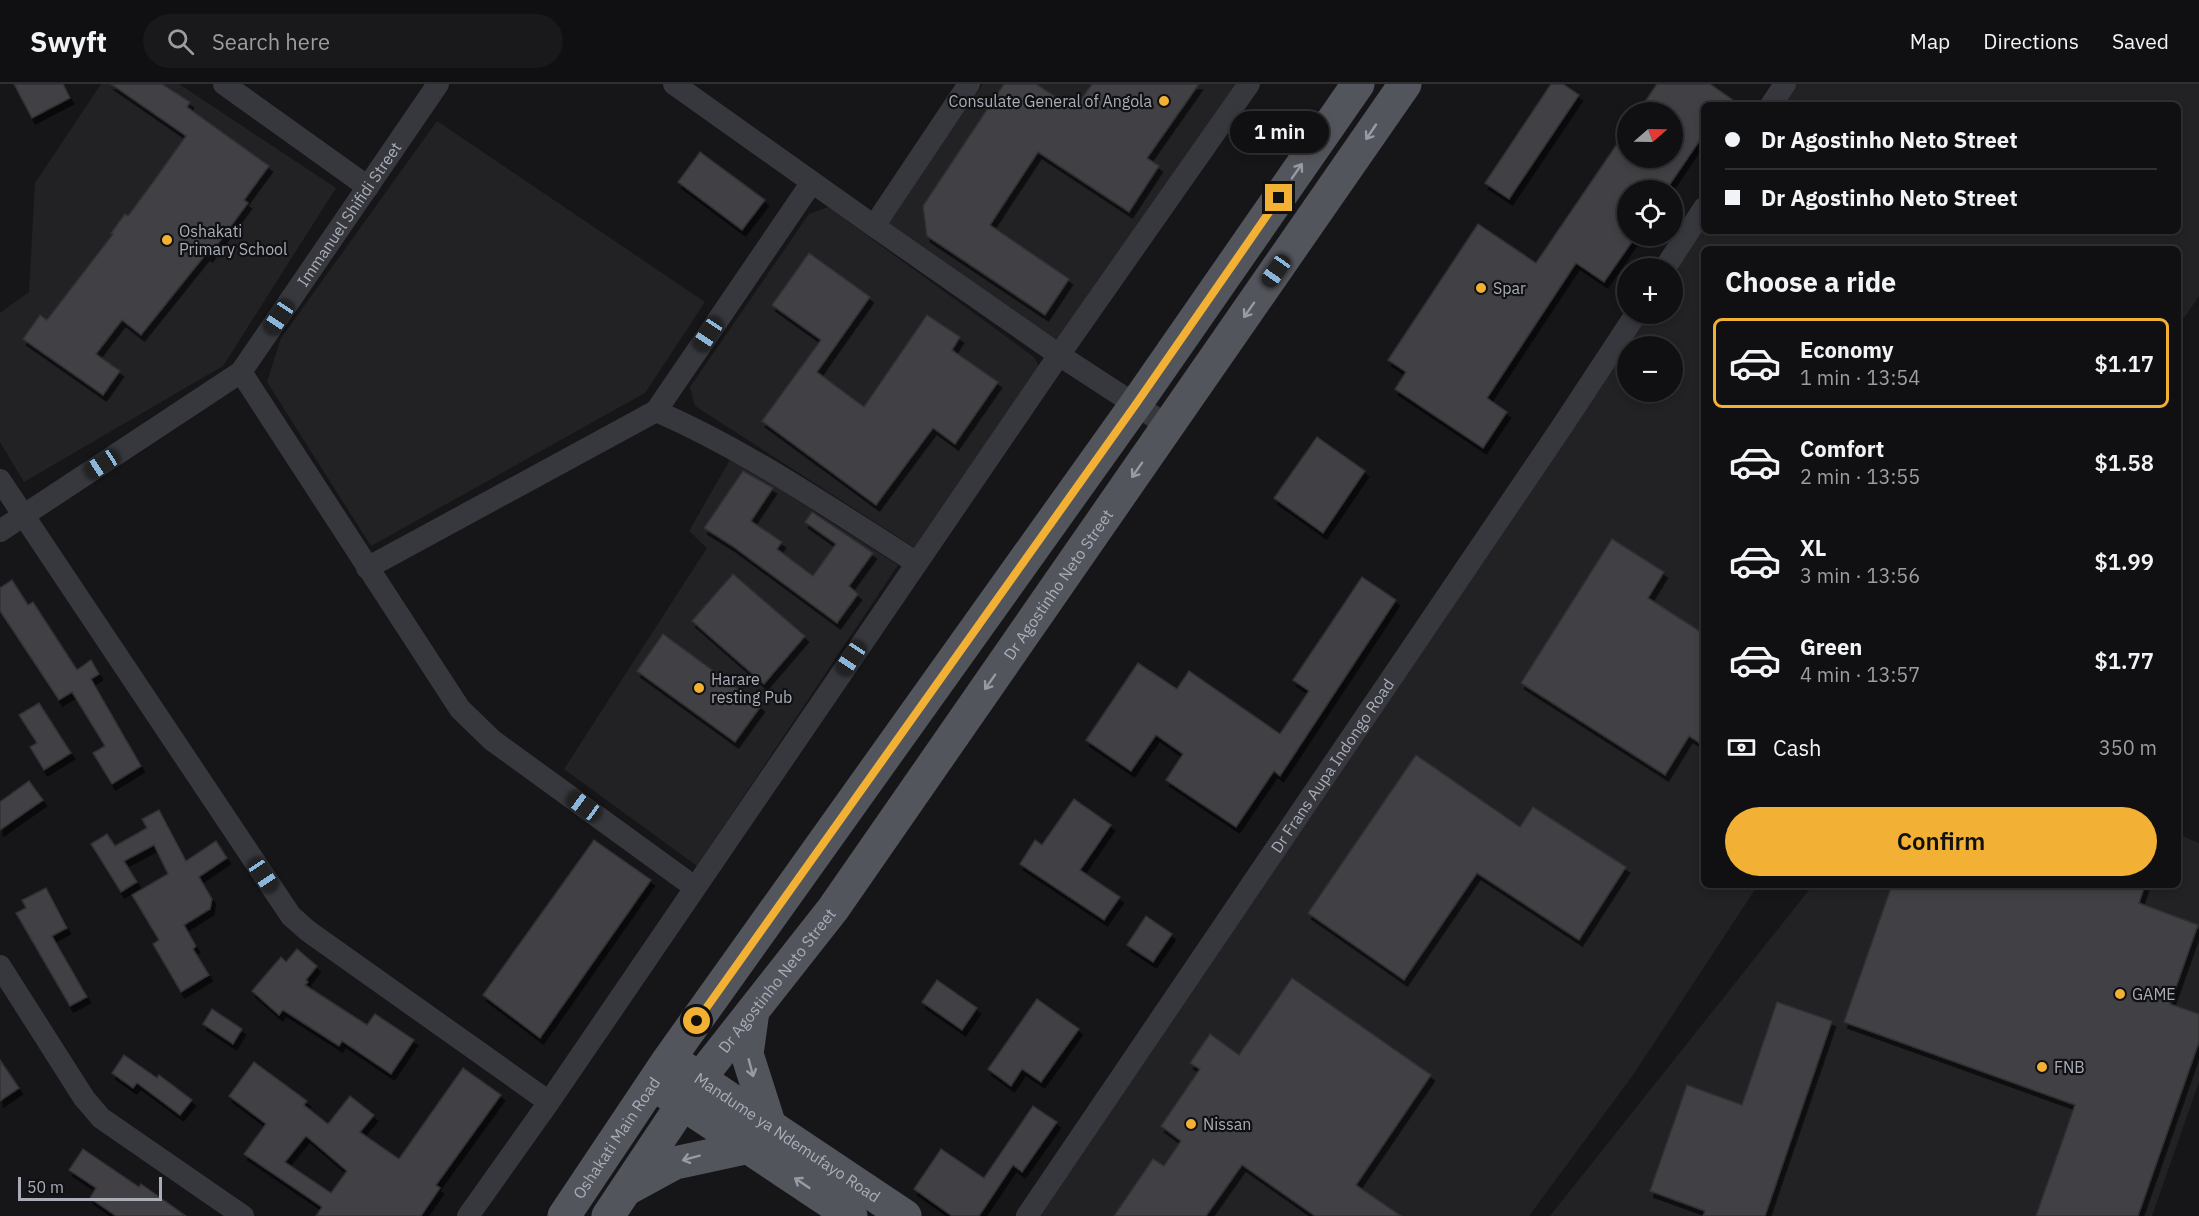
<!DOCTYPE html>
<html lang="en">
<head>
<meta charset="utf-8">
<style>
  :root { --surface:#101012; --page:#19191b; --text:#f1f3f6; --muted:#9c9d9f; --line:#303032; --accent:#f2b134 }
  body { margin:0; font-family:"IBM Plex Sans",sans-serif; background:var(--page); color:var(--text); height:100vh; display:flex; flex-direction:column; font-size:22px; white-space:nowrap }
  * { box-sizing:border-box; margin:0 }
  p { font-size:20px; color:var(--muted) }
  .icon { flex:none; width:33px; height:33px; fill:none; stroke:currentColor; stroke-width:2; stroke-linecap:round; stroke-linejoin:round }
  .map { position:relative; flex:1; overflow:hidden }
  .side { position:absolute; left:1701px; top:162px; width:480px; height:642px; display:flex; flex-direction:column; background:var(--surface); border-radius:9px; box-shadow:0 3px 9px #0003,0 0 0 2px var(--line) }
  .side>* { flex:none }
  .banner { position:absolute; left:1701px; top:18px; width:480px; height:132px; border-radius:9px; box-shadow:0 3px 9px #0003,0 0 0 2px var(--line); display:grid; align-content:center; height:132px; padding:0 24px; background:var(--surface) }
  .needle { width:39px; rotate:70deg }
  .tools { position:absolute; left:1617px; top:18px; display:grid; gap:12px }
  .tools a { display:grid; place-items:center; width:66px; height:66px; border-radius:50%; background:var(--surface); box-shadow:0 3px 9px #0003,0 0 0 2px var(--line); font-size:30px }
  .scale { position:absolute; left:18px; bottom:15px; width:144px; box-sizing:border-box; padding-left:6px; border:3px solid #a8adb8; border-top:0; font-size:16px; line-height:21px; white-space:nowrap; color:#a8adb8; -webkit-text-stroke:4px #111113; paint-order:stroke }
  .end { position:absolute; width:27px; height:27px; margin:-14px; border:8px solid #f2b134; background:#111; box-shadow:0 0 0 3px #111 }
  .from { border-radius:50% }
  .bubble { position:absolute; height:42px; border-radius:21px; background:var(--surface); box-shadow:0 3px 9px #0003,0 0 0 2px var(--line); font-size:20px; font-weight:600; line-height:42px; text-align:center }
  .car { position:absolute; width:18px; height:36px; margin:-18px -9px; border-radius:8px; box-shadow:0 0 4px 2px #0007; background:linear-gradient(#222 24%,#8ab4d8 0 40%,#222 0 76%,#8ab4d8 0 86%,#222 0) }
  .banner b { display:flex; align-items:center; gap:21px; height:57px; font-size:22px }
  .banner b+b { border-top:2px solid var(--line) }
  .banner i { width:15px; height:15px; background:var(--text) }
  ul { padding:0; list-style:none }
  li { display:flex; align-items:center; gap:18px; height:90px; margin:0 12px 9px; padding:0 12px; border:3px solid transparent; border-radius:9px }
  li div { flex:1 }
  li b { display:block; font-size:22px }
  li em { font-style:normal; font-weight:600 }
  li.current { border-color:var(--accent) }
  li>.icon { width:54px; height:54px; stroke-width:1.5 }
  h2 { padding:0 24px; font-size:27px; line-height:72px }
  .pay { display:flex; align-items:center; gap:15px; height:66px; padding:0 24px; font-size:22px }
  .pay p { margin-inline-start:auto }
  .button { display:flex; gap:12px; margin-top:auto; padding:12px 24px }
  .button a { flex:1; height:69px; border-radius:36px; background:var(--accent); color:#111; font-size:24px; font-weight:600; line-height:69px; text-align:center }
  header { display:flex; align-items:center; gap:36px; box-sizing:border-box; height:84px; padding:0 30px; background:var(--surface); border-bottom:2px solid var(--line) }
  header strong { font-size:28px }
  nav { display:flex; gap:33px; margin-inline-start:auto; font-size:21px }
  .search { width:420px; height:54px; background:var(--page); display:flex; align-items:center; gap:15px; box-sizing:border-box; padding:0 21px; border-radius:33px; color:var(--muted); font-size:22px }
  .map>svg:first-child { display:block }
</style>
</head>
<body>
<header>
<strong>Swyft</strong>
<div class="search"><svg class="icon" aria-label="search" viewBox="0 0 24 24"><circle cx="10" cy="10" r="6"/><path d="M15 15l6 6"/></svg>Search here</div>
<nav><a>Map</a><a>Directions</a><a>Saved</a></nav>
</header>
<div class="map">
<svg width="2199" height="1132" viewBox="0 0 2199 1132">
  <defs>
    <filter id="shadow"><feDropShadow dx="3.5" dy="6" stdDeviation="0" flood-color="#0009"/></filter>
  </defs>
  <rect width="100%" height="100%" fill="#161618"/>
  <g fill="#222225" fill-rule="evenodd">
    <path d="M 101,0 L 179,0 L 336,104 L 223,282 L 24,398 L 0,358 L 0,229 L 29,208 L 35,99 Z"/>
    <path d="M 983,0 L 1236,0 L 1058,258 L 887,138 Z"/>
    <path d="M 1785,0 L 2199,0 L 2199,212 L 2184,234 L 2178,228 L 2178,165 L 1704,165 L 1704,801 L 1758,801 L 1633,991 L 1529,1132 L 1027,1132 L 1636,230 L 1672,230 L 1672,184 L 1704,124 L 1704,147 L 2178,147 L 2178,21 L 1771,21 ZM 1628,262 L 1672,262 L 1672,308 L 1628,308 Z"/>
    <path d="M 437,37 L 705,218 L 645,309 L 371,462 L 267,298 L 281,254 Z"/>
    <path d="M 828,123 L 1034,273 L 1040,284 L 915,464 L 695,322 L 690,303 L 809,130 Z"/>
    <path d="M 731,374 L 898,481 L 697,782 L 564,685 L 707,464 L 689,447 Z"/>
    <path d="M 2178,750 L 2199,759 L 2199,998 L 2152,1132 L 1550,1132 L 1813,801 L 2178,801 Z"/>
  </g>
  <g fill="#404145" stroke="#303034" stroke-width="1.5" fill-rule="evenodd" filter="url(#shadow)">
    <path d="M 14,0 L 63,0 L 70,14 L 32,34 Z"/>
    <path d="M 111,0 L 162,0 L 190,18 L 187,23 L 269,82 L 244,116 L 248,119 L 209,172 L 206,170 L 141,251 L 122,236 L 96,270 L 120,287 L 103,311 L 23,255 L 40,231 L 47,236 L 113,150 L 111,149 L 125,130 L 128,132 L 151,101 L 186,52 Z"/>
    <path d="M 1004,0 L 1036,0 L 1074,25 L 1092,0 L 1199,0 L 1147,74 L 1159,82 L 1129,128 L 1038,68 L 990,141 L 1069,195 L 1045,231 L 927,152 L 923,122 Z"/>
    <path d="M 1551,0 L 1563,0 L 1579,11 L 1509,115 L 1485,99 Z"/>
    <path d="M 1657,0 L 1710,0 L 1740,21 L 1704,21 L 1704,50 L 1666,106 L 1628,106 L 1628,152 L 1636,152 L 1604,198 L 1576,179 L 1487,314 L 1507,328 L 1483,364 L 1395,305 L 1406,288 L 1388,276 L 1478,140 L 1536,179 L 1628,44 L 1628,74 L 1672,74 L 1672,28 L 1638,28 Z"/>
    <path d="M 700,68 L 765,116 L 742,146 L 678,98 Z"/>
    <path d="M 809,169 L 870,213 L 817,288 L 864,323 L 927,231 L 960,253 L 952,266 L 998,298 L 955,360 L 933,344 L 876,421 L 762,337 L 821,256 L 772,221 Z"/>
    <path d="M 1317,353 L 1365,387 L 1323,449 L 1274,414 Z"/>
    <path d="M 743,387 L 773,404 L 751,437 L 782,458 L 777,465 L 813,492 L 836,460 L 805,438 L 812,428 L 873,469 L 849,502 L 858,510 L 837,539 L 731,461 L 704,444 Z"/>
    <path d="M 1612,455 L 1664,488 L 1648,514 L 1704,550 L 1704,662 L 1689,652 L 1665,691 L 1521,599 Z"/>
    <path d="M 733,490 L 805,552 L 764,600 L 692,537 Z"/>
    <path d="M 1362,493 L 1396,516 L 1280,692 L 1274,687 L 1236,743 L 1166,696 L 1183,670 L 1156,651 L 1131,687 L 1086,656 L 1138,579 L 1177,605 L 1189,587 L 1280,650 L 1309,607 L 1293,596 Z"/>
    <path d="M 12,496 L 28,521 L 33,518 L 77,586 L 91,576 L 99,590 L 91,595 L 141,682 L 112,700 L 93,669 L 105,662 L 72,608 L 59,616 L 0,527 L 0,504 Z"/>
    <path d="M 663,550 L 761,622 L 735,658 L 637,587 Z"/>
    <path d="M 39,619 L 71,669 L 44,686 L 30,663 L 37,659 L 19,631 Z"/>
    <path d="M 1416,671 L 1520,743 L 1533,723 L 1626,783 L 1579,856 L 1477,789 L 1404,896 L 1308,829 Z"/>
    <path d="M 29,697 L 43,716 L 0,746 L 0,718 Z"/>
    <path d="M 1074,715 L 1111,741 L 1080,786 L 1120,813 L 1104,836 L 1020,780 L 1035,756 L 1042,761 Z"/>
    <path d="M 159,726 L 186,777 L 216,757 L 227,774 L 199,793 L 212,815 L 210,825 L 184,841 L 196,862 L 193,865 L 209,891 L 181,908 L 153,860 L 159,856 L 132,811 L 168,790 L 154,761 L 124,777 L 137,798 L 121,808 L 91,760 L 107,750 L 115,762 L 147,744 L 142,735 Z"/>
    <path d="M 594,756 L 651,796 L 540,954 L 483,911 Z"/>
    <path d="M 1892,801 L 2145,801 L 2139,819 L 2198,841 L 2170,920 L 2199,930 L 2199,958 L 2138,1132 L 2036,1132 L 2075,1021 L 1844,938 Z"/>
    <path d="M 46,804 L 67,844 L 52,852 L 87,913 L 70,922 L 16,829 L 26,824 L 22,816 Z"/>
    <path d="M 1146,832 L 1172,850 L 1153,878 L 1127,861 Z"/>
    <path d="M 297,865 L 317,882 L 306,896 L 308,898 L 305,901 L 367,941 L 375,930 L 414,956 L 391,990 L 342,957 L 339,962 L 283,926 L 279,931 L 252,907 L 281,873 L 286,878 Z"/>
    <path d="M 1292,894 L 1431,991 L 1356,1101 L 1401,1132 L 1315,1132 L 1242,1081 L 1206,1132 L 1114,1132 L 1153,1075 L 1164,1082 L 1181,1057 L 1161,1042 L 1200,985 L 1190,979 L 1210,950 L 1239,971 Z"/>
    <path d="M 937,896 L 977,924 L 962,946 L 922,918 Z"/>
    <path d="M 1037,915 L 1079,945 L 1041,998 L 1022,985 L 1011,1002 L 988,985 Z"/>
    <path d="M 1777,918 L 1832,937 L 1765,1132 L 1703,1132 L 1705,1127 L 1650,1107 L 1687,1001 L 1742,1021 Z"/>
    <path d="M 212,925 L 242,945 L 233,960 L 203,940 Z"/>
    <path d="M 124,971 L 157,994 L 159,991 L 192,1016 L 180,1031 L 137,999 L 133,1004 L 112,989 Z"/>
    <path d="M 0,976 L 19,1004 L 0,1017 Z"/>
    <path d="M 254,978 L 307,1017 L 304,1021 L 328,1040 L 350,1012 L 374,1031 L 360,1048 L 399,1075 L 463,984 L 501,1011 L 436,1101 L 440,1104 L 421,1132 L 316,1132 L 322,1123 L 244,1070 L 266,1040 L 229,1012 ZM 306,1052 L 347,1087 L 331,1109 L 285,1078 Z"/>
    <path d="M 1033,1022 L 1057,1038 L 1022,1088 L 1013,1081 L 979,1132 L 952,1132 L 914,1105 L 941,1065 L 984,1094 Z"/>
    <path d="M 83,1065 L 139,1103 L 141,1100 L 186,1132 L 116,1132 L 90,1114 L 96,1104 L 69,1086 Z"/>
  </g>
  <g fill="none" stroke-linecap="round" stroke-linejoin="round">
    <g stroke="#37383d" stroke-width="22">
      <path d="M 224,0 L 368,103"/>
      <path d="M 674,0 L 874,142 L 969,0"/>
      <path d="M 1771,21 L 1785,0"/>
      <path d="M 874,142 L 1059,271 L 1168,342"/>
      <path d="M 1665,184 L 1704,124"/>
      <path d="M 241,288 L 460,625 L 492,656 L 693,802"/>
      <path d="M 656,327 L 812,98"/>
      <path d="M 0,396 L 291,832 L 308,847 L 549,1018"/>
      <path id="s1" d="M 0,447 L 241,288 L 438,0"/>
      <path d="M 367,484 L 656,327 C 748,367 831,425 917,479"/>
      <path d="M 0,882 L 84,1014 L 101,1034 L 243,1132"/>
      <path d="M 468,1132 L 549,1018 L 1059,271 L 1249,0"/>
      <path id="s2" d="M 1027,1132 L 1563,341 L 1636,230"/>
    </g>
    <g stroke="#53555c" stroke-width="33">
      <path d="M 753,927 L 747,970 L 770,1042"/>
      <path id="s3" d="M 681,982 L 905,1132"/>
      <path d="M 665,1008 L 851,1132"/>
      <path d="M 629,1104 L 675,1079 L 749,1063"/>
      <path id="s4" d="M 564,1132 L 669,975 L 1136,320 L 1358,0"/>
      <path id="s5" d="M 608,1132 L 700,994 L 833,825 L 1405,0"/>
    </g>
  </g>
  <defs><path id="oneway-shaft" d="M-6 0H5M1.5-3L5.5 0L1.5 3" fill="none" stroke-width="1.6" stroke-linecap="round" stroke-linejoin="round" transform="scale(1.5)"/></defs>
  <g stroke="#979ba6">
    <use href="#oneway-shaft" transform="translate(1371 48) rotate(124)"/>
    <use href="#oneway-shaft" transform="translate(1297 87) rotate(-55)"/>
    <use href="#oneway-shaft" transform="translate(1249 226) rotate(125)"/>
    <use href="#oneway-shaft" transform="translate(1137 386) rotate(125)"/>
    <use href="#oneway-shaft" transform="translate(990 598) rotate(125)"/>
    <use href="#oneway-shaft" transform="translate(751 984) rotate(75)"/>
    <use href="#oneway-shaft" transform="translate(691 1074) rotate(165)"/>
    <use href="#oneway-shaft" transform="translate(802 1099) rotate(-146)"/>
  </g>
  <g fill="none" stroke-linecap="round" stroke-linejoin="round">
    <path stroke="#f2b134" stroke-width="8" d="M 697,937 L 1136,320 L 1279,114"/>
  </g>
  <g fill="#f2b134" stroke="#111113" stroke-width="2">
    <circle cx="1164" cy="17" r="6"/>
    <circle cx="167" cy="156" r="6"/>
    <circle cx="1481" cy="204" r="6"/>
    <circle cx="699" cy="604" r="6"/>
    <circle cx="2120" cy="910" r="6"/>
    <circle cx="2042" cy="983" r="6"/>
    <circle cx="1191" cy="1040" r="6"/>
  </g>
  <g text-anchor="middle" stroke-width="4.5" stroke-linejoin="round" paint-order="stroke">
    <g font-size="16" fill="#a8adb8" stroke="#111113" text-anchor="start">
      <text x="1152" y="23" text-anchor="end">Consulate General of Angola</text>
      <text x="179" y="153">Oshakati<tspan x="179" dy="18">Primary School</tspan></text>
      <text x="1493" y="210">Spar</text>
      <text x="711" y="601">Harare<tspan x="711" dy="18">resting Pub</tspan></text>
      <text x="2132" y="916">GAME</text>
      <text x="2054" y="989">FNB</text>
      <text x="1203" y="1046">Nissan</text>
    </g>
    <g font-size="16" fill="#a8adb8" stroke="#111113">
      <text dy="6" stroke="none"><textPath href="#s1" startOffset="480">Immanuel Shifidi Street</textPath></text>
      <text dy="6" stroke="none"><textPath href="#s5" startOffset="776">Dr Agostinho Neto Street</textPath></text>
      <text dy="6" stroke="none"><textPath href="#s2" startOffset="544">Dr Frans Aupa Indongo Road</textPath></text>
      <text dy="6" stroke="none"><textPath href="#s5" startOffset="290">Dr Agostinho Neto Street</textPath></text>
      <text dy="6" stroke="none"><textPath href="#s3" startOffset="128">Mandume ya Ndemufayo Road</textPath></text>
      <text dy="6" stroke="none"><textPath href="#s4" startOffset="94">Oshakati Main Road</textPath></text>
    </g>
  </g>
</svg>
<div class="tools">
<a><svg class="needle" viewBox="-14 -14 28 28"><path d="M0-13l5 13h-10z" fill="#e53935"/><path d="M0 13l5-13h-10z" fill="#9c9d9f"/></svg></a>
<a><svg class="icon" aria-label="locate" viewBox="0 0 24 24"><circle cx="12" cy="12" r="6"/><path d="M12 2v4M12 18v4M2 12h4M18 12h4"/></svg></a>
<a>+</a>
<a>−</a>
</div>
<div class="scale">50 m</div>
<i class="end from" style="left:697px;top:937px"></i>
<i class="end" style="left:1279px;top:114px"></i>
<div class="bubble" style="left:1230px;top:27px;width:99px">1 min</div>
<i class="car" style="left:1276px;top:187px;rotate:215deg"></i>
<i class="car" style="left:279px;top:233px;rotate:214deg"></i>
<i class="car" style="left:708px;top:250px;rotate:214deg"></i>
<i class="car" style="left:102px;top:380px;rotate:237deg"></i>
<i class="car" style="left:851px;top:574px;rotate:214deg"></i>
<i class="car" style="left:584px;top:722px;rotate:306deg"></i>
<i class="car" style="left:263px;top:791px;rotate:146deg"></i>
<div class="banner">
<b><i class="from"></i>Dr Agostinho Neto Street</b>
<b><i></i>Dr Agostinho Neto Street</b>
</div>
<section class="side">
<h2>Choose a ride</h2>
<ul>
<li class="current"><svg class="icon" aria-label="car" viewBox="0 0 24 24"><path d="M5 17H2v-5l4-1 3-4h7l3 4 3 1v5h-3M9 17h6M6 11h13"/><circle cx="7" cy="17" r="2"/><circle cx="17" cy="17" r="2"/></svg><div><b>Economy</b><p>1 min · 13:54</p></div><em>$1.17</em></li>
<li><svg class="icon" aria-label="car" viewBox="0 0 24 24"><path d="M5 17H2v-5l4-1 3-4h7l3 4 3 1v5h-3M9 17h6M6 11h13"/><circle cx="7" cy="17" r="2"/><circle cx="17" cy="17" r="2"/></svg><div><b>Comfort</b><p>2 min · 13:55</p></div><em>$1.58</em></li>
<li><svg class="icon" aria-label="car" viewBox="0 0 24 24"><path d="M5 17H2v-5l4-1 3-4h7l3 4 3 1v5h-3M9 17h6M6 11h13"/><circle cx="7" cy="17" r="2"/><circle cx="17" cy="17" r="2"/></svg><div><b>XL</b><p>3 min · 13:56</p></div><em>$1.99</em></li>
<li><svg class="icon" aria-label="car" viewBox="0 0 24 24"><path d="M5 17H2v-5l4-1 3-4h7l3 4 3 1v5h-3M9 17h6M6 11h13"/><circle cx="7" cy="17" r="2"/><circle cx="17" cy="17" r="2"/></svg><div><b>Green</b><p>4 min · 13:57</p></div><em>$1.77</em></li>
</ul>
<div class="pay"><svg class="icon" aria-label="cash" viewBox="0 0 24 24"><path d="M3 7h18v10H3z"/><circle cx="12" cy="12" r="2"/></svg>Cash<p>350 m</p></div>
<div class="button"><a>Confirm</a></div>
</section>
</div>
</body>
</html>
